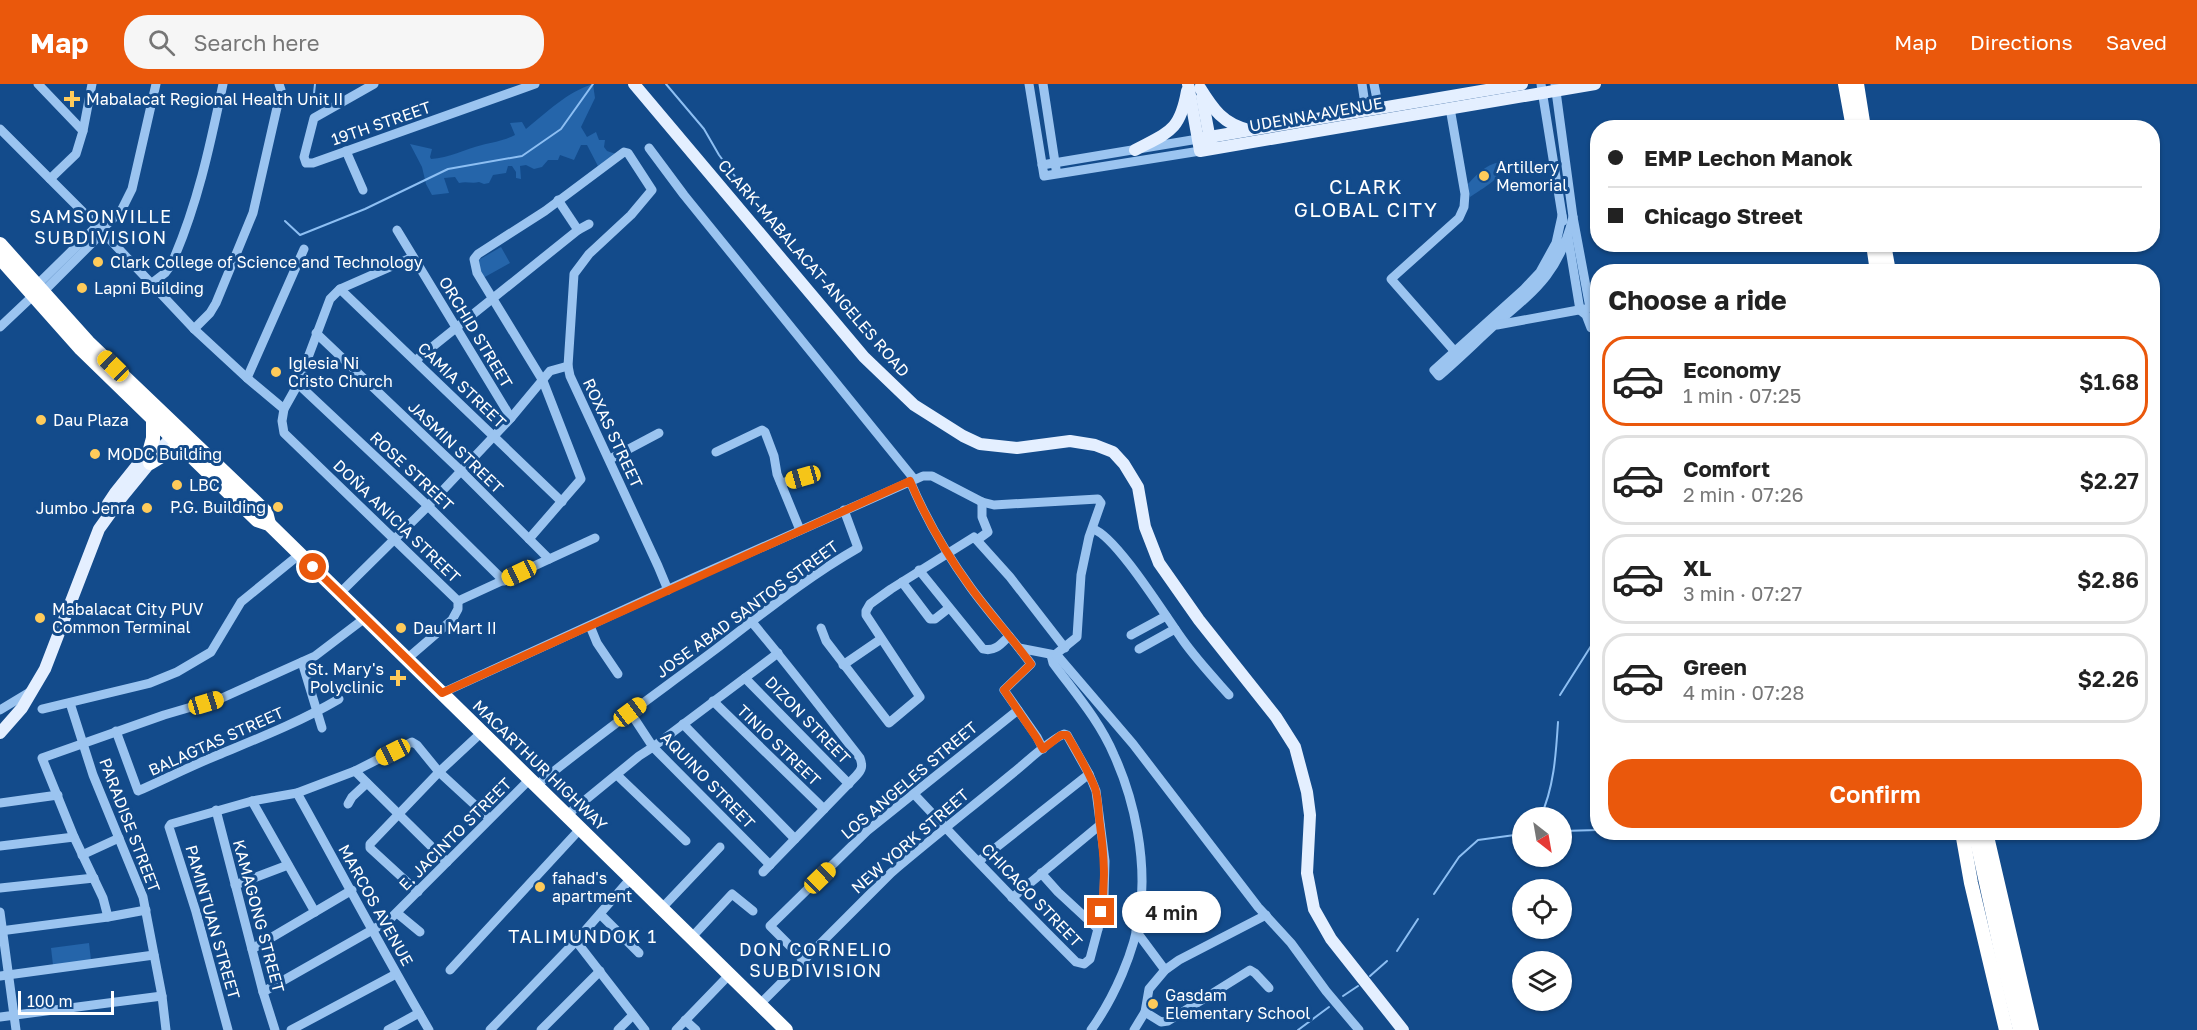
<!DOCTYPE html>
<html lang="en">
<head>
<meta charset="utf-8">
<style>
  :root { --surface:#fff; --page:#f6f6f6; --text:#222; --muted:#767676; --line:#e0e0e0; --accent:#ea580c }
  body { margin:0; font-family:"Golos Text",sans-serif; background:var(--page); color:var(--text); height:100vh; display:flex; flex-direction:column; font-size:22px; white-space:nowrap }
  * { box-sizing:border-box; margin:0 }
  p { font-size:20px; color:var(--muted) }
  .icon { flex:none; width:33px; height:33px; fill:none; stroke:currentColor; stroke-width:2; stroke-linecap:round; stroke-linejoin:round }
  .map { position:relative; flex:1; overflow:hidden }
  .side { position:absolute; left:1590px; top:180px; width:570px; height:576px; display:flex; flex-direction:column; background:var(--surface); border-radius:24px; box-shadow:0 2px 4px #0004 }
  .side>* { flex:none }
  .banner { position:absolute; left:1590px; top:36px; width:570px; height:132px; border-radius:24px; box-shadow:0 2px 4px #0004; display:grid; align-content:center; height:132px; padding:0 18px; background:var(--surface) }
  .needle { width:39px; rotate:149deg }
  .controls { position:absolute; left:1512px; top:723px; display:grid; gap:12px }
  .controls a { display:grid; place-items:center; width:60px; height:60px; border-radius:50%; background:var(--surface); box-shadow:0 2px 4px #0004; font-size:30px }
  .scale { position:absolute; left:18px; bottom:15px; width:96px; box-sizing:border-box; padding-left:6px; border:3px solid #fff; border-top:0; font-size:16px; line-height:21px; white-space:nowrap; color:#fff; -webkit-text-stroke:4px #134b8b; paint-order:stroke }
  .end { position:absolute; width:27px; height:27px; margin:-14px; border:8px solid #ea580c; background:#fff; box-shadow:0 0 0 3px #fff }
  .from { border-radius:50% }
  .bubble { position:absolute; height:42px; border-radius:21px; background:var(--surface); box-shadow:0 2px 4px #0004; font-size:20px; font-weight:600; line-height:42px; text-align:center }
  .car { position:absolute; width:18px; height:36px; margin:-18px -9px; border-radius:8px; box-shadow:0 0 4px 2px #0007; background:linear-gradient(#f5c518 24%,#345 0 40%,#f5c518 0 76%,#345 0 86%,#f5c518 0) }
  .banner b { display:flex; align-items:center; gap:21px; height:57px; font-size:22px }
  .banner b+b { border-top:2px solid var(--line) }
  .banner i { width:15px; height:15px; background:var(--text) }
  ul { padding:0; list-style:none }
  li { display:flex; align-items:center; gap:18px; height:90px; margin:0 12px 9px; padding:0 6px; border:3px solid var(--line); border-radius:24px }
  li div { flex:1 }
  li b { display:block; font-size:22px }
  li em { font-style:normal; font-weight:600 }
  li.selected { border-color:var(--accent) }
  li>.icon { width:54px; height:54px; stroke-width:1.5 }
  h2 { padding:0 18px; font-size:27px; line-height:72px }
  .action { display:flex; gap:12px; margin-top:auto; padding:12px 18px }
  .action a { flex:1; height:69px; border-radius:24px; background:var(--accent); color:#fff; font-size:24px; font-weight:600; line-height:69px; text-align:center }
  header { display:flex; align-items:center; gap:36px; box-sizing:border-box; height:84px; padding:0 30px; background:var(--accent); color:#fff }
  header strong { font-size:28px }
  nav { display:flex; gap:33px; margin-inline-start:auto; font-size:21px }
  .search { width:420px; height:54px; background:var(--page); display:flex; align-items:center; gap:15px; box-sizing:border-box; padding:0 21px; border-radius:24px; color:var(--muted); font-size:22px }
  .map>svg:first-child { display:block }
</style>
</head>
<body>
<header>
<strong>Map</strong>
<div class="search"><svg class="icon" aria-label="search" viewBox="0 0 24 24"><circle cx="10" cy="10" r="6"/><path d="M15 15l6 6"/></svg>Search here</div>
<nav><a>Map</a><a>Directions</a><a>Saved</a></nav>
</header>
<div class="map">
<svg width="2197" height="946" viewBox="0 0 2197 946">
  <rect width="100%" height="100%" fill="#134b8b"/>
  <g fill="#2565aa">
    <path d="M 593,0 L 595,14 L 581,43 L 587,53 L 596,48 L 599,56 L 605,56 L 604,63 L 607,67 L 616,70 L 599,84 L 587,61 L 581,61 L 574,76 L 560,71 L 558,76 L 548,76 L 542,83 L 534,85 L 526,81 L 520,82 L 521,95 L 516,94 L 516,88 L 512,82 L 508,82 L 506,89 L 493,91 L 489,99 L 484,100 L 479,98 C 472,100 467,97 459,99 L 455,93 L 444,94 L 449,109 L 432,111 L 426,100 L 422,83 L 410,60 L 432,65 L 430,73 L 431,75 C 449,74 465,65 482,61 C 494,58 503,57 515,51 L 510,39 L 522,38 L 526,45 C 547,28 567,8 593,0 Z"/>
    <path d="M 1507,77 C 1505,92 1482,105 1470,113 L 1468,100 C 1480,87 1489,78 1507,77 Z"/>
    <path d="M 501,163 L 510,179 L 483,194 L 475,178 Z"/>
    <path d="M 89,859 L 91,876 L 53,881 L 51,864 Z"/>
  </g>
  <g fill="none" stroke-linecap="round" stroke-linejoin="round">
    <g stroke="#8dbff3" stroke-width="2">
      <path d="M 666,0 L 704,45 L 719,71 L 760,126"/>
      <path d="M 313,19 L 315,0"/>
      <path d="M 285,137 L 300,151 L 365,125 L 448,85 L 522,72 L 561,45 L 593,0"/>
      <path d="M 1560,611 L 1598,551"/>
      <path d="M 1540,734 C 1554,704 1556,670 1558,638"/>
      <path d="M 1562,747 L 1598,746"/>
      <path d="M 1434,810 L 1459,773 L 1478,756 L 1522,750"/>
      <path d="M 1397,867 L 1418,835"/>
      <path d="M 1370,892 L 1387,877"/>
      <path d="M 1343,912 L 1358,902"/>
      <path d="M 1298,946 L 1329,923"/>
    </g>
    <g stroke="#9bc4f0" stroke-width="9">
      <path d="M 38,0 L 83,47"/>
      <path d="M 374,0 L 314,34 L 304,73 L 306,79 L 313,79 L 535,0"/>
      <path d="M 1029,0 L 1044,92 L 1200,67"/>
      <path d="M 1043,0 L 1056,85"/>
      <path d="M 1362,0 L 1366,27"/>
      <path d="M 1374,0 L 1379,25"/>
      <path d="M 1541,0 L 1563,137"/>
      <path d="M 1555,0 L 1573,133 L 1590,224"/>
      <path d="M 1450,24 L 1465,110 L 1464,123 L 1459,134 L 1391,195 L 1457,270"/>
      <path d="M 0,45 L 101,146 L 194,245 L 247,294 L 284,325"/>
      <path d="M 649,64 L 684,111 L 914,395"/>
      <path d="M 346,67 L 363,106"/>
      <path d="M 1042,81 L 1198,55"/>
      <path d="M 50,95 L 76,70 L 83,47 L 92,0"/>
      <path d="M 558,116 L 578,146"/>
      <path d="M 1562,132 L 1556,159 L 1540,188 L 1524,205 L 1434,286 L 1439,292 C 1459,275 1478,256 1497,239 C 1537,205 1560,187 1573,133"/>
      <path d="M 101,146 L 121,127 L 132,105 L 156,0"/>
      <path d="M 397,146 L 511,334"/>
      <path d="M 1568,153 L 1580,226 L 1586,231 L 1591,244"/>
      <path d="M 152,199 L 165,189 L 171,181 C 197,123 210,62 223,0"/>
      <path d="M 37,201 L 97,142"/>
      <path d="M 340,205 L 562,418"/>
      <path d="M 43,208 L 103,148"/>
      <path d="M 1497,241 L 1584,225"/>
      <path d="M 0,243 L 37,208"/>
      <path d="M 194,245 L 210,229 L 216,219 L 253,129 L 281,6 L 279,0"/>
      <path d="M 316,249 L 460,386 L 549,475"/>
      <path d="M 416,276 L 578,146 L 589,140"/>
      <path d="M 247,294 L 304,165"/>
      <path d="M 298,300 L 428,422 L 504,497"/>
      <path d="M 716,368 L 762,346 L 765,348 L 774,372 L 777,390 L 800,446"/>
      <path d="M 610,375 L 659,349"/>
      <path d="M 910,397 C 926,435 947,471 971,504 C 990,530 1012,554 1031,580 L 1004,606 L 1037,653 L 1043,665"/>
      <path d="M 781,399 L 803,393"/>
      <path d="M 1093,445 C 1116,452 1166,533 1182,555 C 1196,575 1213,593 1229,611"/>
      <path d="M 529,455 L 581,395 L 543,297 L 477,189 L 474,175 L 478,170 L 545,127 L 624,68 L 628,69 L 652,106 L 631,131 L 589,170 L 574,190 L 568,282 L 570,292 L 658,482 L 668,506"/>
      <path d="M 977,456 L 988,448 L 982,433 L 982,418"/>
      <path d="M 919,486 L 983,565 C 995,568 1001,560 1009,552"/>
      <path d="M 902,498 L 930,535 L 935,535 L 949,524"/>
      <path d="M 340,509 L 428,422 L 511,334 L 550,287 L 568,282"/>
      <path d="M 458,517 L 595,454"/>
      <path d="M 751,537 C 789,582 824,628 860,674 C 863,682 862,686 856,692 L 763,788"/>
      <path d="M 590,542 L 597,559 L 618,590"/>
      <path d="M 821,544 L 826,557 L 889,639 L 920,613 L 866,531 L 866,527 L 870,520 L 891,505 L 974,453 L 1010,493 L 1065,564"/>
      <path d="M 1131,551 L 1166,532"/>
      <path d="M 1019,564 L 1055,571"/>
      <path d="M 1139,565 L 1175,545"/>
      <path d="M 1051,571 L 1053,579 C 1075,609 1099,636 1114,671 C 1135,717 1147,777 1140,828 C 1135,867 1114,914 1091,946"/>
      <path d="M 408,574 L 452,536 L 458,525 L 458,517 L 284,349 L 282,337 L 284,325 L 298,300 L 330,215 L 340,205 L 413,173"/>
      <path d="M 302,578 L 322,644"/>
      <path d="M 843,581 L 881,555"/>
      <path d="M 745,594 L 849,700"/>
      <path d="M 442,609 L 695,493 L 923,392 L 932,392 L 982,418 L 994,421 L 1098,415 L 1101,419 L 1089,453 L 1081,491 L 1077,553 L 1056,570 L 1133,660 L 1258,823 L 1291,859 L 1326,907 L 1359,946"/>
      <path d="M 713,617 L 824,725"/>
      <path d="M 70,619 L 93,691 L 143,813 L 162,912 L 166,946"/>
      <path d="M 42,625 L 150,599 L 177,588 L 211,568 L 241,518 L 300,470"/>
      <path d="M 0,626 L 33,606"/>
      <path d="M 630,628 L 653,663 L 770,781"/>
      <path d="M 683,640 L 795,755"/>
      <path d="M 116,647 L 138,707 C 165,695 191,682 218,671 C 259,654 300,638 339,615"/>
      <path d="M 355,687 L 447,778"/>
      <path d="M 617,691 L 686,757"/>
      <path d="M 537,701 C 595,653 656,610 716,565 C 762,530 807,493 858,464 L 844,426"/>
      <path d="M 297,709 C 341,788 383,868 429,946"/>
      <path d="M 252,717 L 315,828"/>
      <path d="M 0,719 L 58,711"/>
      <path d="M 348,720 L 352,713 L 367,699"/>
      <path d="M 216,726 L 263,908 L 275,946"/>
      <path d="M 567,731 L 639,672 L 653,663 L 778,569"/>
      <path d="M 0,762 L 74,753"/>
      <path d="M 82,771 L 119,754"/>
      <path d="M 979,777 L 1089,690"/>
      <path d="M 1041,789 L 1058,808 L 1098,845"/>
      <path d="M 235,801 L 288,781"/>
      <path d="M 0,804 L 94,794"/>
      <path d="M 418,808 L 370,764 L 370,760 L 439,688 L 482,648"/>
      <path d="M 1012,814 L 1100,741"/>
      <path d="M 662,824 L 720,763"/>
      <path d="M 0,828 L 16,946"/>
      <path d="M 397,829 L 420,848"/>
      <path d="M 600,830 L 639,869"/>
      <path d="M 108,833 L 103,814 L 74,753 L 42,674 L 164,631 L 222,614 L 315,572 L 365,534"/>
      <path d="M 0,847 L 108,833 L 146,826"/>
      <path d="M 1136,847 L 1165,886"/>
      <path d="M 692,853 L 732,810 L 753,827"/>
      <path d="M 576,857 L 645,946"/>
      <path d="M 252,865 L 352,806"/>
      <path d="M 805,877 L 770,842 L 867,747 L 1018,626"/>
      <path d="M 450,886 L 581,744"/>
      <path d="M 0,892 L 154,871"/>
      <path d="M 263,908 L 388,837 L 530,695"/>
      <path d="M 760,920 L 891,789 C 931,755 973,722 1013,689 C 1028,677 1048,657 1064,650 L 1067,651 L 1089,690 L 1096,707 L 1105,777 L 1104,812 L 1098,845 L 1090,875 L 1084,880 L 1076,878 C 1021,823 966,766 913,709"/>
      <path d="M 1145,928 L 1161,938 L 1168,937 L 1250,886 L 1255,889 L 1269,904"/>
      <path d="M 0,933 L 162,912"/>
      <path d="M 685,936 L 696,946"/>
      <path d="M 228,946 L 196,828 L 169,743 L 171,740 L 252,717 L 297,709 L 355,687 L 412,658 L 417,661 L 439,688 L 489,734"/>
      <path d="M 291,946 L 396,890"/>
      <path d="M 388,946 L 419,929"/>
      <path d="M 490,946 L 576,857 L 632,793"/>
      <path d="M 541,946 L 600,887"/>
      <path d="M 618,946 L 633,931"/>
      <path d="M 676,946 L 730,890"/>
      <path d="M 1134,946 L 1145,928 L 1149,905 L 1165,886 L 1179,876 L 1266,831"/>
    </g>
    <g stroke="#e4efff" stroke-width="12">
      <path d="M 634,0 L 864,273 L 914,321 L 963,352 L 980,360 L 1017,364 L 1070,357 L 1095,361 L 1113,368 L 1124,380 L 1138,403 L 1145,443 L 1159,479 L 1199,536 L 1276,633 L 1295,663 L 1307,708 L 1310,731 L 1307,789 L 1314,825 L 1331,855 L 1403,946"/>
      <path d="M 1188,0 L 1200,67 L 1595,0"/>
      <path d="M 1200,4 C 1213,25 1223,40 1249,46"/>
      <path d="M 1202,13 L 1211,61"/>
      <path d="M 1198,55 L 1522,0"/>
      <path d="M 1135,66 C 1169,48 1180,47 1187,7"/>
      <path d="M 105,424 L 115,409 L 155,359"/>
      <path d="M 0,649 L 22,624 L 45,585 L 99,445 L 122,413 L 176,347"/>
    </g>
    <g stroke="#fff" stroke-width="14">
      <path d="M 1845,0 L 1853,44"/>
      <path d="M 1857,0 L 1864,44"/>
      <path d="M 0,160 L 88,258 L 266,428 L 269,440"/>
      <path d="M 1873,160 L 1877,188"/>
      <path d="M 1884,160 L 1889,188"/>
      <path d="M 0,174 L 81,265 L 257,436 L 269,440 L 786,946"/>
      <path d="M 150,365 L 153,354 L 153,336"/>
      <path d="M 150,379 L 170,367 L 185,366"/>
      <path d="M 1962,748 L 1971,799 L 2006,946"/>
      <path d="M 1975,748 L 2004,881 L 2020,946"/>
      <path d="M 1986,748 L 2032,946"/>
    </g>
  </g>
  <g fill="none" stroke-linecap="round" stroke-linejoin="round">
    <path stroke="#ea580c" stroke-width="8" d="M 313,483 L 442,609 L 910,397 C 926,435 947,471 971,504 C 990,530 1012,554 1031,580 L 1004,606 L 1036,653 L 1043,665 L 1061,651 L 1067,651 C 1077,668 1088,686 1095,704 C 1099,716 1098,729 1100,741 C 1104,771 1106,798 1101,828"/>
  </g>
  <g fill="#ffcb5a" stroke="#134b8b" stroke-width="2">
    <path d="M69 6h6v6h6v6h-6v6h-6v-6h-6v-6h6z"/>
    <circle cx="1484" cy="92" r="6"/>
    <circle cx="98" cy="178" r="6"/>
    <circle cx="82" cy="204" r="6"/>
    <circle cx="276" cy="288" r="6"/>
    <circle cx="41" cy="336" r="6"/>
    <circle cx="95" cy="370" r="6"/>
    <circle cx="177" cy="401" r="6"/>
    <circle cx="278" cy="423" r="6"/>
    <circle cx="147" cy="424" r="6"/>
    <circle cx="40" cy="534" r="6"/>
    <circle cx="401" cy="544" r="6"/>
    <path d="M395 585h6v6h6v6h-6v6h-6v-6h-6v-6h6z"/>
    <circle cx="540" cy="803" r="6"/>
    <circle cx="1153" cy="920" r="6"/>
  </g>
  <g text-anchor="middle" stroke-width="6" stroke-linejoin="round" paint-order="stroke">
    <g font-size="16" fill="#fff" stroke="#134b8b" text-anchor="start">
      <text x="86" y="21">Mabalacat Regional Health Unit II</text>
      <text x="1496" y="89">Artillery<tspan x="1496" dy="18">Memorial</tspan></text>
      <text x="110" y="184">Clark College of Science and Technology</text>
      <text x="94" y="210">Lapni Building</text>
      <text x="288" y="285">Iglesia Ni<tspan x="288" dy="18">Cristo Church</tspan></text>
      <text x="53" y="342">Dau Plaza</text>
      <text x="107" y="376">MODC Building</text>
      <text x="189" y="407">LBC</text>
      <text x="266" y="429" text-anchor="end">P.G. Building</text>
      <text x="135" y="430" text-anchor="end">Jumbo Jenra</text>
      <text x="52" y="531">Mabalacat City PUV<tspan x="52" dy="18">Common Terminal</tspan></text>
      <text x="413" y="550">Dau Mart II</text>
      <text x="384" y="591" text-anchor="end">St. Mary's<tspan x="384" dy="18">Polyclinic</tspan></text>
      <text x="552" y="800">fahad's<tspan x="552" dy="18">apartment</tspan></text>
      <text x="1165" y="917">Gasdam<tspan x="1165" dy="18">Elementary School</tspan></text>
    </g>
    <g font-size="16" fill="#fff" stroke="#134b8b">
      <text transform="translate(1316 30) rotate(-10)" y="6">UDENNA AVENUE</text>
      <text transform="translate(381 39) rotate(-19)" y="6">19TH STREET</text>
      <text transform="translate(814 184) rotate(49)" y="6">CLARK-MABALACAT-ANGELES ROAD</text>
      <text transform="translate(476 248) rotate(59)" y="6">ORCHID STREET</text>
      <text transform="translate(462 301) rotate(44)" y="6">CAMIA STREET</text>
      <text transform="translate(613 349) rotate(65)" y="6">ROXAS STREET</text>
      <text transform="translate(456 363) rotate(44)" y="6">JASMIN STREET</text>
      <text transform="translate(412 387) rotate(43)" y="6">ROSE STREET</text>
      <text transform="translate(397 437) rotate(44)" y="6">DOÑA ANICIA STREET</text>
      <text transform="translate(747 525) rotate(-36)" y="6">JOSE ABAD SANTOS STREET</text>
      <text transform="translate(808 636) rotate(46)" y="6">DIZON STREET</text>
      <text transform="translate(216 657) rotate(-24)" y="6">BALAGTAS STREET</text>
      <text transform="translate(779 661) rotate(44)" y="6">TINIO STREET</text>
      <text transform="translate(540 681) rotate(44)" y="6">MACARTHUR HIGHWAY</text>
      <text transform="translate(708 696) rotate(46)" y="6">AQUINO STREET</text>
      <text transform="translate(909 696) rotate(-40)" y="6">LOS ANGELES STREET</text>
      <text transform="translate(130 741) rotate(69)" y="6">PARADISE STREET</text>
      <text transform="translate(455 750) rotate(-45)" y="6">E. JACINTO STREET</text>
      <text transform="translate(910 757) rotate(-41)" y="6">NEW YORK STREET</text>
      <text transform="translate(1032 811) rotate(46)" y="6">CHICAGO STREET</text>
      <text transform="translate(376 821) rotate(61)" y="6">MARCOS AVENUE</text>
      <text transform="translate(259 832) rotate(75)" y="6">KAMAGONG STREET</text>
      <text transform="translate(213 838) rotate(74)" y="6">PAMINTUAN STREET</text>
    </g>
    <g font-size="18" letter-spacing="1.5" fill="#fff" stroke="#134b8b">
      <text x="101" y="139">SAMSONVILLE<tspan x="101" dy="21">SUBDIVISION</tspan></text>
      <text x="583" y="859">TALIMUNDOK 1</text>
      <text x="816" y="872">DON CORNELIO<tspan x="816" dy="21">SUBDIVISION</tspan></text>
    </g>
    <g font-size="20" letter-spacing="1.5" fill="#fff" stroke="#134b8b">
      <text x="1366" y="110">CLARK<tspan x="1366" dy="23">GLOBAL CITY</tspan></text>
    </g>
  </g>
</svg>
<div class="controls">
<a><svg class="needle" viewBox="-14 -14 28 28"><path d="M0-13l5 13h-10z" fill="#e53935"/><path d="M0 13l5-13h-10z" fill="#767676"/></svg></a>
<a><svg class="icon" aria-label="locate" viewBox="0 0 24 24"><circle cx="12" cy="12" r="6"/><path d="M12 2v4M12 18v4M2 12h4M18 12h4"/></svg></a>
<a><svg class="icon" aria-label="layers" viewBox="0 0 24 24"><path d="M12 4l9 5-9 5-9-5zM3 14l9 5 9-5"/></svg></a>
</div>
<div class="scale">100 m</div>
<i class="end from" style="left:313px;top:483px"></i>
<i class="end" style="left:1101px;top:828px"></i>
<div class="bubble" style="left:1122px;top:807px;width:99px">4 min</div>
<i class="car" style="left:113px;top:282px;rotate:314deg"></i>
<i class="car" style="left:803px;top:393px;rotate:254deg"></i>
<i class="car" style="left:519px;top:489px;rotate:245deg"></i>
<i class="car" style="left:206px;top:619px;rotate:73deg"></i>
<i class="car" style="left:630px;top:628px;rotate:53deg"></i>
<i class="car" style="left:393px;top:668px;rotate:243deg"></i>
<i class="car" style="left:820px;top:794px;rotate:46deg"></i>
<div class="banner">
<b><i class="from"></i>EMP Lechon Manok</b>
<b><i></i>Chicago Street</b>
</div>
<section class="side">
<h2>Choose a ride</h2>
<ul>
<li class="selected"><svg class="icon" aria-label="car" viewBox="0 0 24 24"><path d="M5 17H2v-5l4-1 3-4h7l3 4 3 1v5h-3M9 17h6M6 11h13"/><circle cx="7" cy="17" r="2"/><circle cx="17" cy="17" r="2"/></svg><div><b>Economy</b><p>1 min · 07:25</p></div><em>$1.68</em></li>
<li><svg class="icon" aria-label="car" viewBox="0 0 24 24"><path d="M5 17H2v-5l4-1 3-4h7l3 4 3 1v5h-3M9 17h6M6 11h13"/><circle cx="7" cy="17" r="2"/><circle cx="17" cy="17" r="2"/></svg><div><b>Comfort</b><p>2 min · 07:26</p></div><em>$2.27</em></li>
<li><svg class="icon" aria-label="car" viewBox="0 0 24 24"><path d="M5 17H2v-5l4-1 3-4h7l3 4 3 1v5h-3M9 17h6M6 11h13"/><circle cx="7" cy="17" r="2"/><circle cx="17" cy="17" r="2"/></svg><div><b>XL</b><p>3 min · 07:27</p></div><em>$2.86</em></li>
<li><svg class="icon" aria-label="car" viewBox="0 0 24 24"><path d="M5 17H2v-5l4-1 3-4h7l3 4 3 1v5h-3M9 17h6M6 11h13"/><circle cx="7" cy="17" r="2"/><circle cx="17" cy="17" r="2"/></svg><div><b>Green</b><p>4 min · 07:28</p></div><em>$2.26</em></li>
</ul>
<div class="action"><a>Confirm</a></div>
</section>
</div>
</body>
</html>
